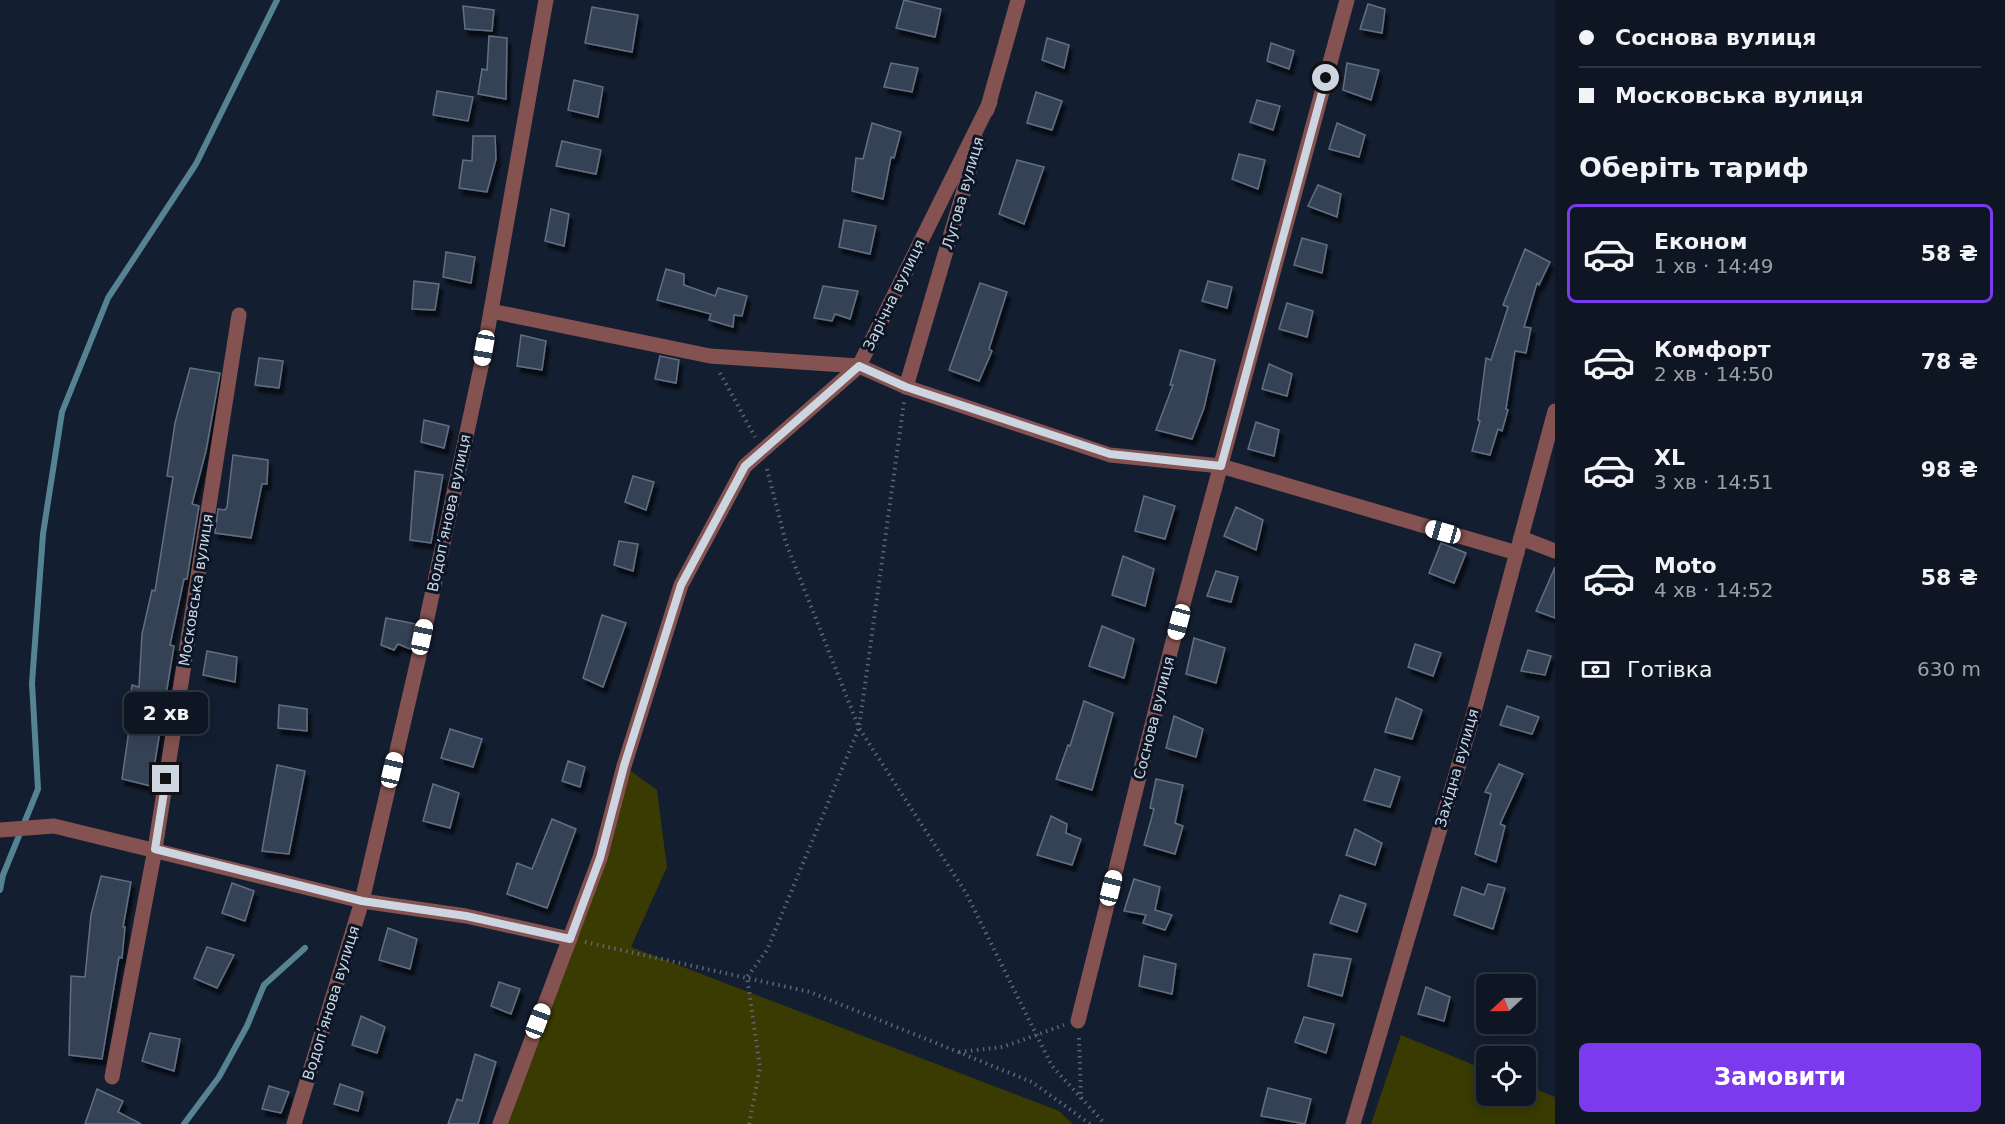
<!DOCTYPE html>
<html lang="uk">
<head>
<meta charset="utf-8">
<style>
  :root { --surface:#0e1624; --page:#171f2c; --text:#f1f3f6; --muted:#9b9fa6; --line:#2e3541; --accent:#7c3aed }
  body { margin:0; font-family:"DejaVu Sans",sans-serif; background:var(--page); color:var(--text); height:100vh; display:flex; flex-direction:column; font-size:22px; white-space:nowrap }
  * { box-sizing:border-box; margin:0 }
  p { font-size:20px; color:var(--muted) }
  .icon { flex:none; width:33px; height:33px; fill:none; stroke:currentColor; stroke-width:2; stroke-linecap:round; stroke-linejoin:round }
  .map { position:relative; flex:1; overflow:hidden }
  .sheet { display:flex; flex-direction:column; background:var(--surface); width:450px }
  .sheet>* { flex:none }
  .guide { display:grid; align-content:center; height:132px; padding:0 24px; background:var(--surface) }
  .needle { width:39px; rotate:248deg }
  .tools { position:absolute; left:1476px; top:974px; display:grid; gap:12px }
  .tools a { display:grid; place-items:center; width:60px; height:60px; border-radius:9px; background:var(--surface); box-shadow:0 3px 15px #0003,0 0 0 2px var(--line); font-size:30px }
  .end { position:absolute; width:27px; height:27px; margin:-14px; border:8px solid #cdd5e1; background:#111; box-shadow:0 0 0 3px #111 }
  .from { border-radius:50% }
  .bubble { position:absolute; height:42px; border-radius:9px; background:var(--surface); box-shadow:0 3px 15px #0003,0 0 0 2px var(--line); font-size:20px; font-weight:600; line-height:42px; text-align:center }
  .car { position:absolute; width:18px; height:36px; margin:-18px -9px; border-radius:8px; box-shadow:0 0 4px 2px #0007; background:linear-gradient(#fff 24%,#345 0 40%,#fff 0 76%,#345 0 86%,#fff 0) }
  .guide b { display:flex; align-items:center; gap:21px; height:57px; font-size:22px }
  .guide b+b { border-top:2px solid var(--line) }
  .guide i { width:15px; height:15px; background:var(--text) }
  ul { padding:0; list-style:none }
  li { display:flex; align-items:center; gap:18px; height:99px; margin:0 12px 9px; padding:0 12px; border:3px solid transparent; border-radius:9px }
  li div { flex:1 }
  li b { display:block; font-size:22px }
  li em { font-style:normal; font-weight:600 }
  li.current { border-color:var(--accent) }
  li>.icon { width:54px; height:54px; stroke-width:1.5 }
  h2 { padding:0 24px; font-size:27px; line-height:72px }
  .pay { display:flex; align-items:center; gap:15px; height:66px; padding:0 24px; font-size:22px }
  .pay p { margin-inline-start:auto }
  .primary-button { display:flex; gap:12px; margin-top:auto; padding:12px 24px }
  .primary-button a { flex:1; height:69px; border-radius:9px; background:var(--accent); color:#fff; font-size:24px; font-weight:600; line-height:69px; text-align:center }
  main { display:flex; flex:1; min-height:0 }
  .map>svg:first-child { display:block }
</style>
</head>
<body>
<main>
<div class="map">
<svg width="1555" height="1124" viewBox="0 0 1555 1124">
  <defs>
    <filter id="shadow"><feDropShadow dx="3.5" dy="6" stdDeviation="1.5" flood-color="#0009"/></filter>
  </defs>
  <rect width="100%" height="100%" fill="#131e30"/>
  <g fill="#393b02">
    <path d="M 624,766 L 657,790 L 667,867 L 631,947 L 1059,1111 L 1073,1124 L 500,1124 Z"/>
    <path d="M 1401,1035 L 1486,1070 L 1486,1095 L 1526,1095 L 1526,1085 L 1555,1097 L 1555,1124 L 1371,1124 Z"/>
  </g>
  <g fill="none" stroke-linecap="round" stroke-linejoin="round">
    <g stroke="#568394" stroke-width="6">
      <path d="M 0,890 L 3,875 L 38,789 L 32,683 L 43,534 L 62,412 L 108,298 L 196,164 L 277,0"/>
      <path d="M 184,1124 L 219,1077 L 247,1026 L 264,985 L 305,948"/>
    </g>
  </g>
  <g fill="#364356" stroke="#616f84" stroke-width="1.5" filter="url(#shadow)">
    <path d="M 904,0 L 941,9 L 935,37 L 896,28 Z"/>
    <path d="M 1368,4 L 1385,9 L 1382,33 L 1360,29 Z"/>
    <path d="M 463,6 L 494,10 L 492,31 L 465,29 Z"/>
    <path d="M 592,7 L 638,15 L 632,52 L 585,43 Z"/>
    <path d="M 489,36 L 507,38 L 506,99 L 478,94 L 482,69 L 487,70 Z"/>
    <path d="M 1047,38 L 1069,45 L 1064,68 L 1042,60 Z"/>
    <path d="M 1271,43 L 1294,51 L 1289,69 L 1267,61 Z"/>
    <path d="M 891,63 L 918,68 L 912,92 L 884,87 Z"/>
    <path d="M 1347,63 L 1379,70 L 1371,100 L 1343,90 Z"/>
    <path d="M 574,80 L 603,87 L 598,117 L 568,110 Z"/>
    <path d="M 437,91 L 473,97 L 468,121 L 433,115 Z"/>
    <path d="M 1036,92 L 1062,101 L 1052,130 L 1027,123 Z"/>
    <path d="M 1257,100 L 1280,106 L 1273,130 L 1250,122 Z"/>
    <path d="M 872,123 L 901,132 L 894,158 L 891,157 L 883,199 L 852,191 L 856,158 L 863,159 Z"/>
    <path d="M 1337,123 L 1365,135 L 1359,157 L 1329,149 Z"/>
    <path d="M 473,136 L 495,136 L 496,159 L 487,192 L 459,188 L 463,160 L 472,161 Z"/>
    <path d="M 562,141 L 601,150 L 596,174 L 556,166 Z"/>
    <path d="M 1239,154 L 1265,160 L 1258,189 L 1232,179 Z"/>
    <path d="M 1017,160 L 1044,167 L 1024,224 L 999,214 Z"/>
    <path d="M 1318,185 L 1341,194 L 1337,217 L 1308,206 Z"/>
    <path d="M 551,209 L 569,214 L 564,246 L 545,241 Z"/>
    <path d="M 844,220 L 876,226 L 870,254 L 839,247 Z"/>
    <path d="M 1302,238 L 1327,245 L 1322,273 L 1294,265 Z"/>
    <path d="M 1525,249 L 1550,262 L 1539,285 L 1537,283 L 1524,327 L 1531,328 L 1526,353 L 1515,351 L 1506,409 L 1508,410 L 1502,431 L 1498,429 L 1490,455 L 1472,451 L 1480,421 L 1478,420 L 1486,358 L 1491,360 L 1508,307 L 1503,305 Z"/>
    <path d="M 446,252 L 475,257 L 471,283 L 443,277 Z"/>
    <path d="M 666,269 L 684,274 L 684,285 L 715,296 L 718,288 L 747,296 L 742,316 L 734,315 L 733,327 L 709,320 L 711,314 L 657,300 Z"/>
    <path d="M 414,281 L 439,284 L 435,310 L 412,309 Z"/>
    <path d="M 1208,281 L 1232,287 L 1227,308 L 1202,301 Z"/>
    <path d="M 980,283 L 1007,292 L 989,349 L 992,351 L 979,381 L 949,370 Z"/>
    <path d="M 823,286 L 858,291 L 850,319 L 835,314 L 832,321 L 814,318 Z"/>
    <path d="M 1287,303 L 1313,311 L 1307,337 L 1279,329 Z"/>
    <path d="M 521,335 L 546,341 L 542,370 L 517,366 Z"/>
    <path d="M 1180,350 L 1215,360 L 1204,408 L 1192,439 L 1156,430 L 1173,385 L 1170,385 Z"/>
    <path d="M 660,356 L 679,360 L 676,383 L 655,379 Z"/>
    <path d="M 259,358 L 283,361 L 279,388 L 255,385 Z"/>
    <path d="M 1269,364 L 1292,374 L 1287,396 L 1262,389 Z"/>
    <path d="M 190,368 L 220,373 L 206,451 L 192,504 L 199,506 L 187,579 L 184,579 L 170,645 L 174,646 L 151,786 L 122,779 L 130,723 L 126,722 L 132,685 L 139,687 L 142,634 L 152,590 L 155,591 L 173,477 L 167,476 L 175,423 Z"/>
    <path d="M 424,420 L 449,426 L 444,448 L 421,442 Z"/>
    <path d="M 1256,422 L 1279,430 L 1274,456 L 1248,449 Z"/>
    <path d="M 233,455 L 268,460 L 267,484 L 262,484 L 251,538 L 215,533 L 218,509 L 225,510 L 227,507 Z"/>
    <path d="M 415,471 L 443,475 L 431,543 L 410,540 Z"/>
    <path d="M 633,476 L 654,482 L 646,510 L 625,502 Z"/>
    <path d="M 1144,496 L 1175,506 L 1165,539 L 1135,531 Z"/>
    <path d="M 1236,507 L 1263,520 L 1256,550 L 1224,536 Z"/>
    <path d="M 619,541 L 638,544 L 633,571 L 614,565 Z"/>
    <path d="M 1441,543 L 1466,553 L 1454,583 L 1429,573 Z"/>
    <path d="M 1123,556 L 1154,569 L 1145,606 L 1112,595 Z"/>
    <path d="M 1555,567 L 1555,618 L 1536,611 Z"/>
    <path d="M 1216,571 L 1238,577 L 1231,602 L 1207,596 Z"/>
    <path d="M 602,615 L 626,623 L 603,687 L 583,678 Z"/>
    <path d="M 386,618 L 416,624 L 410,649 L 398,644 L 394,650 L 381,645 Z"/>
    <path d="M 1102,626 L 1134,639 L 1124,678 L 1089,666 Z"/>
    <path d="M 1194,638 L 1225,648 L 1216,683 L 1186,674 Z"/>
    <path d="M 1415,644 L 1441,653 L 1433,676 L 1408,667 Z"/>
    <path d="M 1528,650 L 1551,656 L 1545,675 L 1521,671 Z"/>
    <path d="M 207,651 L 237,657 L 235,682 L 203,675 Z"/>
    <path d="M 1396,698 L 1422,710 L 1412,739 L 1385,732 Z"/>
    <path d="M 1084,701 L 1113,713 L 1092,790 L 1056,779 L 1068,745 L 1070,746 Z"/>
    <path d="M 279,705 L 307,709 L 307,731 L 278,728 Z"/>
    <path d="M 1507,706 L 1539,717 L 1532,734 L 1500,725 Z"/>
    <path d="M 1174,716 L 1203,729 L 1196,757 L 1166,748 Z"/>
    <path d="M 450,729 L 482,739 L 473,767 L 441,758 Z"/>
    <path d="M 568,761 L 585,767 L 580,787 L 562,781 Z"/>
    <path d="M 1499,764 L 1523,774 L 1500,824 L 1505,826 L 1496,862 L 1475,854 L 1491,794 L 1485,792 Z"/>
    <path d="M 277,765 L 305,771 L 289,854 L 262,851 Z"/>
    <path d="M 1375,769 L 1400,777 L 1390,807 L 1364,800 Z"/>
    <path d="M 1156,779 L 1183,785 L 1175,823 L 1183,826 L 1175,854 L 1144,845 L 1154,809 L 1150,808 Z"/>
    <path d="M 433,784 L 459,793 L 450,828 L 423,821 Z"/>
    <path d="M 1051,816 L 1067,824 L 1066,833 L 1081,839 L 1072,865 L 1037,855 Z"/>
    <path d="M 552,819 L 576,829 L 547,908 L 507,894 L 517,863 L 532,869 Z"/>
    <path d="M 1355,829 L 1382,843 L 1375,865 L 1346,855 Z"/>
    <path d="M 101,876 L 131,882 L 123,927 L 125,927 L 122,958 L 119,957 L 102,1059 L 69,1055 L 71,976 L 85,977 L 91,915 Z"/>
    <path d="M 1134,879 L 1160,887 L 1155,910 L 1172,915 L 1165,930 L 1143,923 L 1146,915 L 1124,911 Z"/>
    <path d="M 232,883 L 254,891 L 245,921 L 222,913 Z"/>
    <path d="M 1488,884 L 1505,888 L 1493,929 L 1454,915 L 1462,887 L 1484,895 Z"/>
    <path d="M 1340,895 L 1366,904 L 1357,932 L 1330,923 Z"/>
    <path d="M 388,928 L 417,939 L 410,969 L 379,960 Z"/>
    <path d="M 207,947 L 234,955 L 217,988 L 194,978 Z"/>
    <path d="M 1314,954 L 1351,959 L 1342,996 L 1308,986 Z"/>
    <path d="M 1144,956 L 1176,964 L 1172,994 L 1139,986 Z"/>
    <path d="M 499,982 L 520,989 L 511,1014 L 491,1006 Z"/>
    <path d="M 1426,987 L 1450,997 L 1444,1021 L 1418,1014 Z"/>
    <path d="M 361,1016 L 385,1027 L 377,1053 L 352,1045 Z"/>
    <path d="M 1304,1017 L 1334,1024 L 1326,1053 L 1295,1042 Z"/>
    <path d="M 150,1033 L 180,1039 L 174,1071 L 142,1061 Z"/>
    <path d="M 475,1054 L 496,1062 L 478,1124 L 448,1124 L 457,1099 L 462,1101 Z"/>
    <path d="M 340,1084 L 363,1092 L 358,1111 L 334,1104 Z"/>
    <path d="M 269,1086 L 289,1092 L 281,1113 L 262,1109 Z"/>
    <path d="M 1268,1088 L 1311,1099 L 1305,1124 L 1261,1116 Z"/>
    <path d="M 97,1089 L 123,1101 L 118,1112 L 141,1124 L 85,1124 Z"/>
  </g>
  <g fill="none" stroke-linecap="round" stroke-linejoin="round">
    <g stroke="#5c6675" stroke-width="4" stroke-dasharray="1.5 4.5" stroke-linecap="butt">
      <path d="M 720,373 L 755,437"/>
      <path d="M 767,469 L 786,543 L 859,728 L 966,893 L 1052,1066 L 1105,1124"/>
      <path d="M 585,942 L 810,992 L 1032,1082 L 1090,1124"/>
      <path d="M 1079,1038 L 1081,1099"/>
      <path d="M 959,1052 L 1003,1047 L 1064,1025"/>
      <path d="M 749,1124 L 760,1068 L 747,977 L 767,950 L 859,728 L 904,402"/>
    </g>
    <g stroke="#835251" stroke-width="15">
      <path d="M 987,110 L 1018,0"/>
      <path d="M 491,311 L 710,356 L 859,366 L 906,387 L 1110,455 L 1221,466 L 1517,553"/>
      <path d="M 906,387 L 978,142"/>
      <path d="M 1521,538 L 1555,551"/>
      <path d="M 0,830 L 54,826 L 362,901 L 466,916 L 570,939"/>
      <path d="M 1078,1021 L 1172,645 L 1347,0"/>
      <path d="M 112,1077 L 155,849 L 239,315"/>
      <path d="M 294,1124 L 362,901 L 418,660 L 481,367 L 546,0"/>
      <path d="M 500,1124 L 600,858 L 624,766 L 681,585 L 745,466 L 859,366 L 990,102"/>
      <path d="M 1353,1124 L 1471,723 L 1555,411"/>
    </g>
  </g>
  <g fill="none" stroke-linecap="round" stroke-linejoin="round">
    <path stroke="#cdd5e1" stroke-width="8" d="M 166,779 L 155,849 L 362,901 L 466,916 L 570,939 L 600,858 L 624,766 L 681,585 L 745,466 L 859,366 L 906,387 L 1110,454 L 1221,466 L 1326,78"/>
  </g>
  <g text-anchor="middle" stroke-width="6" stroke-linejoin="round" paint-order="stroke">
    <g font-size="15" fill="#cdd5e1" stroke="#0a1526">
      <text transform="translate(963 193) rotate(-74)" y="5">Лугова вулиця</text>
      <text transform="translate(894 295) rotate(-64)" y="5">Зарічна вулиця</text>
      <text transform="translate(449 513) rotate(-78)" y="5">Водоп’янова вулиця</text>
      <text transform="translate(196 590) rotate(-81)" y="5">Московська вулиця</text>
      <text transform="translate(1154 718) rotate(-76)" y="5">Соснова вулиця</text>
      <text transform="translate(1457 768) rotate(-74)" y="5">Західна вулиця</text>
      <text transform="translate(331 1003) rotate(-73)" y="5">Водоп’янова вулиця</text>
    </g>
  </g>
</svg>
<div class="tools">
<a><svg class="needle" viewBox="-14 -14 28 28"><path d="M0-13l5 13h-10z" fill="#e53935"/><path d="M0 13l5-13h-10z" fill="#9b9fa6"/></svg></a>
<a><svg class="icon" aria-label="locate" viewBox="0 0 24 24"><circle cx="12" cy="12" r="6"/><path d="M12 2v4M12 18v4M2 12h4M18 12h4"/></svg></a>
</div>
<i class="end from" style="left:1326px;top:78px"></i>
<i class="end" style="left:166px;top:779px"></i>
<div class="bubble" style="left:124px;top:692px;width:84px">2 хв</div>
<i class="car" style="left:484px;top:348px;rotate:190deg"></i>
<i class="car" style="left:1443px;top:532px;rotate:286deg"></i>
<i class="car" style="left:1179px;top:622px;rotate:195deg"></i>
<i class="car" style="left:422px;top:637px;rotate:12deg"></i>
<i class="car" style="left:392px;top:770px;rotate:13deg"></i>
<i class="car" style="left:1111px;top:888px;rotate:14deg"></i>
<i class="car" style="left:538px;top:1021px;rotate:21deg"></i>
</div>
<section class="sheet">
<div class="guide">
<b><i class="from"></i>Соснова вулиця</b>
<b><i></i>Московська вулиця</b>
</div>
<h2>Оберіть тариф</h2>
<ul>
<li class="current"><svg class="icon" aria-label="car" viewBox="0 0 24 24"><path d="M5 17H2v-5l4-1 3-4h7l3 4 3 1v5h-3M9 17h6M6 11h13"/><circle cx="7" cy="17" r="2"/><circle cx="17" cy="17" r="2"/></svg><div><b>Економ</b><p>1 хв · 14:49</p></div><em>58 ₴</em></li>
<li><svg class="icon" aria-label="car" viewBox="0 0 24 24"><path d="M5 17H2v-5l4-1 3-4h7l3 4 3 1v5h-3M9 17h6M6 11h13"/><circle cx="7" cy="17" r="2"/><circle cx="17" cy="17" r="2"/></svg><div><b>Комфорт</b><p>2 хв · 14:50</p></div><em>78 ₴</em></li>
<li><svg class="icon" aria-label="car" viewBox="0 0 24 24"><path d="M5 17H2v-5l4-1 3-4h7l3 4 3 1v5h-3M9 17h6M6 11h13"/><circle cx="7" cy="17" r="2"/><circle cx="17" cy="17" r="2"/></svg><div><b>XL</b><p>3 хв · 14:51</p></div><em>98 ₴</em></li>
<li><svg class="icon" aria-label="car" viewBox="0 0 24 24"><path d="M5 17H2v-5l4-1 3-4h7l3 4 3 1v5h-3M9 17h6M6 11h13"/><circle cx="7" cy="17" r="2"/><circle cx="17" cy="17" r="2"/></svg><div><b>Moto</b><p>4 хв · 14:52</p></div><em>58 ₴</em></li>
</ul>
<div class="pay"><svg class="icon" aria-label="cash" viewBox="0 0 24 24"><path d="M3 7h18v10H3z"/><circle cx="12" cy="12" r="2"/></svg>Готівка<p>630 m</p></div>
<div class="primary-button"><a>Замовити</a></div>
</section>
</main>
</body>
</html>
